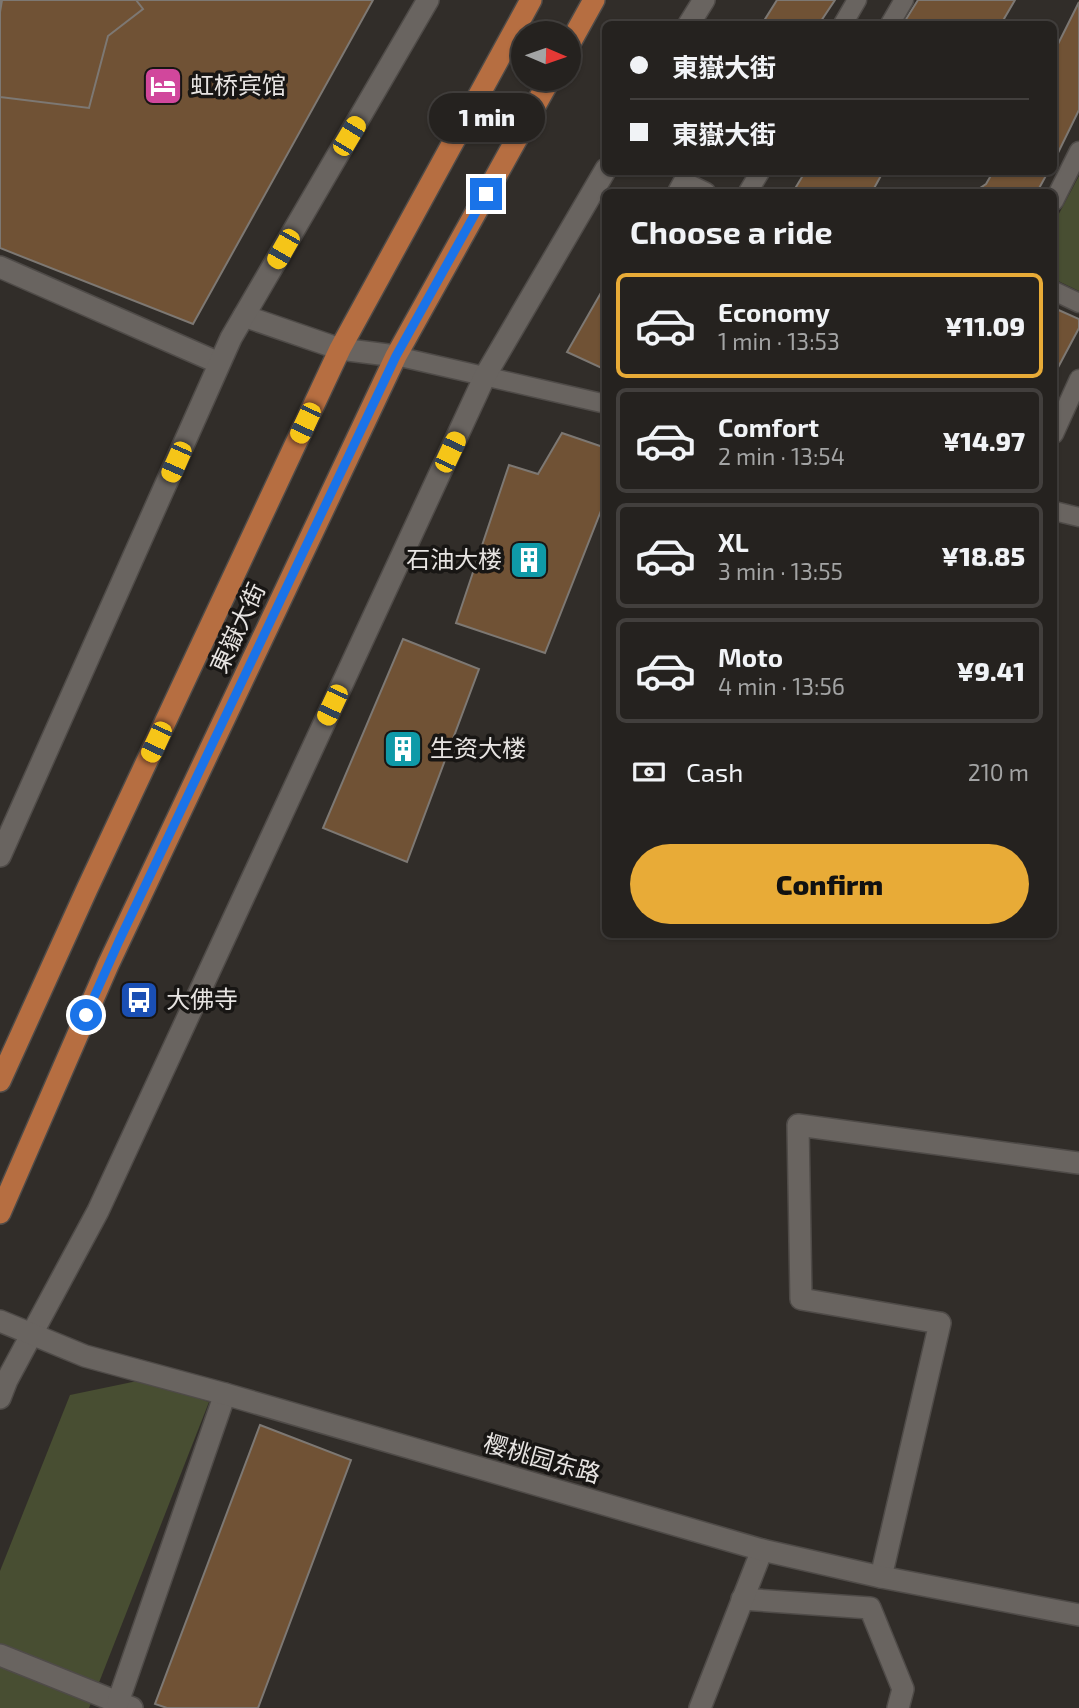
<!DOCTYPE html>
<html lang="en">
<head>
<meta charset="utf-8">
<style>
  :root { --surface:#25221f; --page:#2d2a28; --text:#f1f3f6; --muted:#a3a4a4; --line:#423f3d; --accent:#e8ab37 }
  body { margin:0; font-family:"Exo 2","Noto Sans SC",sans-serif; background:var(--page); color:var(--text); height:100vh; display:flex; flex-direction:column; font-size:26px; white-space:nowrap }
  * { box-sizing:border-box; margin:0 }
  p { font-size:23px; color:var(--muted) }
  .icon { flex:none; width:38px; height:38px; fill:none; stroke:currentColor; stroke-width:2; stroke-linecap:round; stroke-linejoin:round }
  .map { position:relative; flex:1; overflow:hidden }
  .drawer { position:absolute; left:602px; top:189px; width:455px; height:749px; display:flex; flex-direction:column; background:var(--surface); border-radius:10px; box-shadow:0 2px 5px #0004,0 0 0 2px var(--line) }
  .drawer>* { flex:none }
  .hud { position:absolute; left:602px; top:21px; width:455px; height:154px; border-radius:10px; box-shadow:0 2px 5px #0004,0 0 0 2px var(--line); display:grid; align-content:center; height:154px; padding:0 28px; background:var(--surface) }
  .needle { width:46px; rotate:92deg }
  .tools { position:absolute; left:511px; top:21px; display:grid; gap:14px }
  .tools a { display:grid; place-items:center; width:70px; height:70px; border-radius:50%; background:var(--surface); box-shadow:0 2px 5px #0004,0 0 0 2px var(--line); font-size:35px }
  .end { position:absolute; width:32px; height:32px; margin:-16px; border:9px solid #1a73e8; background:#fff; box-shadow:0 0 0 4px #fff }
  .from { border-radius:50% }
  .bubble { position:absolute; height:49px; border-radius:24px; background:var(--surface); box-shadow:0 2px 5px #0004,0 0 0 2px var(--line); font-size:23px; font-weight:800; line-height:49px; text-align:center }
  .car { position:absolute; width:21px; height:42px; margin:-21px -10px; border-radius:9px; box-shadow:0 0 5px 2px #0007; background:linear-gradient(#f5c518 24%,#345 0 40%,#f5c518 0 76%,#345 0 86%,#f5c518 0) }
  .hud b { display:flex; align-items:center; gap:24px; height:66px; font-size:26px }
  .hud b+b { border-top:2px solid var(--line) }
  .hud i { width:18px; height:18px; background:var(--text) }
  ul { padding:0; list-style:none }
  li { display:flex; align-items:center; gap:21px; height:105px; margin:0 14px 10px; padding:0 14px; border:4px solid var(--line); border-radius:10px }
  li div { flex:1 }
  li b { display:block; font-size:26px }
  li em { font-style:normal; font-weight:800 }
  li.on { border-color:var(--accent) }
  li>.icon { width:63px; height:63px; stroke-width:1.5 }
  h2 { padding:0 28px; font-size:32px; line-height:84px }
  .pay { display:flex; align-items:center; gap:18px; height:77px; padding:0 28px; font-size:26px }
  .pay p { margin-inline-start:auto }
  .action { display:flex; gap:14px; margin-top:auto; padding:14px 28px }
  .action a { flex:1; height:80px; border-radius:42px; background:var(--accent); color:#111; font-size:28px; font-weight:800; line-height:80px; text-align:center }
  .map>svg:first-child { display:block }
</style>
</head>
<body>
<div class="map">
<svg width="1079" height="1708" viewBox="0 0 1079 1708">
  <rect width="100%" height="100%" fill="#312d29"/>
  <g fill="#484e32">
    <path d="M 1079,176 L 1079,291 L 1054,279 L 1054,223 Z"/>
    <path d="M 142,1380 L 209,1402 L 89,1708 L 0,1708 L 0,1571 L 70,1395 Z"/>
  </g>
  <g fill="#705235" stroke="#7d7873" stroke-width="2">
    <path d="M 0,0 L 373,0 L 193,324 L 0,248 Z"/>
    <path d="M 2,0 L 136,0 L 143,9 L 108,36 L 89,108 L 0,97 L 0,12 Z"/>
    <path d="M 777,0 L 835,0 L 819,24 L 762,24 Z"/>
    <path d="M 918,0 L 1015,0 L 1001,24 L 903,24 Z"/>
    <path d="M 1079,2 L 1079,110 L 1054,161 L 1054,52 Z"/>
    <path d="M 805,172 L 883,172 L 872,192 L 793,192 Z"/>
    <path d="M 993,172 L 1048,172 L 1037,192 L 974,192 L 986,184 Z"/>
    <path d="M 606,284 L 606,370 L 567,352 Z"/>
    <path d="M 1054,308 L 1079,319 L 1079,328 L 1054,375 Z"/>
    <path d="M 562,433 L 606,448 L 606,498 L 545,653 L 456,623 L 509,465 L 538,474 Z"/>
    <path d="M 403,639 L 479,669 L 407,862 L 323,828 Z"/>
    <path d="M 260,1425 L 351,1460 L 258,1708 L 167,1708 L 155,1704 Z"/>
  </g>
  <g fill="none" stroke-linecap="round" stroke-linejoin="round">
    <g stroke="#4f4b48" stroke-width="21">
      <g id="service">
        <path d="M 843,24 L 857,0"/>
        <path d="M 890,24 L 904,0"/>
        <path d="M 677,192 L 683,181 L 706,192"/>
        <path d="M 748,192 L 760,172"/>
        <path d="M 1054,201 L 1079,151"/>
        <path d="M 1054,291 L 1079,303"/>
        <path d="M 396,356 L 606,404"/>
        <path d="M 1054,434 L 1079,379"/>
        <path d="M 1054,511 L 1079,517"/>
      </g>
    </g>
    <g stroke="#4f4b48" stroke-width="24">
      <g id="minor">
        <path d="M 689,24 L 704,0"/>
        <path d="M 0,267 L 219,363"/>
        <path d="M 244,316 L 340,349 L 396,356"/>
        <path d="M 0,856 L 231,338 L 428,0"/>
        <path d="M 0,1398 L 7,1380 L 98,1211 L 485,376 L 606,169"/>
        <path d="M 881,1577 L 940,1323 L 801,1299 L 798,1125 L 1079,1163"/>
        <path d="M 742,1599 L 870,1608 L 903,1689 L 898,1708"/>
        <path d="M 0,1655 L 132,1708"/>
        <path d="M 118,1702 L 225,1394"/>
        <path d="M 700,1708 L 762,1550"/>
      </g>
    </g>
    <g stroke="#4f4b48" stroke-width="24">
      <path id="tertiary" d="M 0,1321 L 85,1356 L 225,1394 L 762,1550 L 881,1577 L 1079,1615"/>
    </g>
    <g stroke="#4f4b48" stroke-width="24">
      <g id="primary">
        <path d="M 569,45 L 594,0"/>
        <path d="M 0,1081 L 87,889 L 340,349 L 531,0"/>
        <path d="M 0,1213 L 108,965 L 396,356 L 550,79"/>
      </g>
    </g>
    <use href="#service" stroke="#696460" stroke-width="18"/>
    <use href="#minor" stroke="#696460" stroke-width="21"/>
    <use href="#tertiary" stroke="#696460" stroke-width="21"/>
    <use href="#primary" stroke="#b66e41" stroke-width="21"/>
  </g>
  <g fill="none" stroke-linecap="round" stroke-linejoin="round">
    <path stroke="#1a73e8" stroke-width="9" d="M 86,1015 L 119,941 L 396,356 L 486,194"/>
  </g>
  <defs>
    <g id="hotel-square" transform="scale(2.0125)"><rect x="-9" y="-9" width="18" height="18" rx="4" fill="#d1479c" stroke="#181614"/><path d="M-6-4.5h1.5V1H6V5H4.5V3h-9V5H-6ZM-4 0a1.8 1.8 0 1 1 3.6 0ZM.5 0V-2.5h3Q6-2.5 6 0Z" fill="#fff"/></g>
    <g id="building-square" transform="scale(2.0125)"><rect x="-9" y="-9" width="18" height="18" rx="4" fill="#0f9aa8" stroke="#181614"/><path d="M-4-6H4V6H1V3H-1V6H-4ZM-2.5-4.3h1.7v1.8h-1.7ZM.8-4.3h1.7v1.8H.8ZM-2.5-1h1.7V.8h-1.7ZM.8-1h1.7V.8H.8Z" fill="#fff"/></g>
    <g id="bus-square" transform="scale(2.0125)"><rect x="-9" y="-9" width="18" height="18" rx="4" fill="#1a4fb4" stroke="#181614"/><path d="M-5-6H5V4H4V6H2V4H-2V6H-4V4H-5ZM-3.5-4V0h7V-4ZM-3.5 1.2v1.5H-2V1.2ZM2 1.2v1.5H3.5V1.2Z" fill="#fff"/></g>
  </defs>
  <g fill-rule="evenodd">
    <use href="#hotel-square" x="163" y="86"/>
    <use href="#building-square" x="529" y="560"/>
    <use href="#building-square" x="403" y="749"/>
    <use href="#bus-square" x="139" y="1000"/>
  </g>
  <g text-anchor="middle" stroke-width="7" stroke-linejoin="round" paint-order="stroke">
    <g font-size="24" fill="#e7e4e2" stroke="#181614" text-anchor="start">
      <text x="190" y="94">虹桥宾馆</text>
      <text x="502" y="568" text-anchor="end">石油大楼</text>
      <text x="430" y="757">生资大楼</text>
      <text x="166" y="1008">大佛寺</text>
    </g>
    <g font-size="24" fill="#e7e4e2" stroke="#181614">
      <text transform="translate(238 628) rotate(-65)" y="8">東嶽大街</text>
      <text transform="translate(542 1459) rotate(16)" y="8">樱桃园东路</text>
    </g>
  </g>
</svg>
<div class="tools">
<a><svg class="needle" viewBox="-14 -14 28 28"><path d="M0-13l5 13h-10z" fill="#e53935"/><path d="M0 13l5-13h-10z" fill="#a3a4a4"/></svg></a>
</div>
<i class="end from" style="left:86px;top:1015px"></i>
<i class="end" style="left:486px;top:194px"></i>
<div class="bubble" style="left:429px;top:93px;width:116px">1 min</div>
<i class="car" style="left:349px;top:136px;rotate:31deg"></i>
<i class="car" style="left:283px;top:249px;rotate:210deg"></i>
<i class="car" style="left:305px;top:423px;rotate:205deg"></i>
<i class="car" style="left:450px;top:452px;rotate:25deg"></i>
<i class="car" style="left:176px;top:462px;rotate:204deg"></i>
<i class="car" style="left:332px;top:705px;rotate:205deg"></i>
<i class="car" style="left:156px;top:742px;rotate:205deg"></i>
<div class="hud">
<b><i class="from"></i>東嶽大街</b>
<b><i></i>東嶽大街</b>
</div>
<section class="drawer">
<h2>Choose a ride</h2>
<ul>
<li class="on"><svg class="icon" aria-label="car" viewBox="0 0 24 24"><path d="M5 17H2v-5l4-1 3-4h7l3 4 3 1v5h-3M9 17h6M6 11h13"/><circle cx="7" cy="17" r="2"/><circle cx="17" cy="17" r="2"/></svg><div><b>Economy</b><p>1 min · 13:53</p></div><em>¥11.09</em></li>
<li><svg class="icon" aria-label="car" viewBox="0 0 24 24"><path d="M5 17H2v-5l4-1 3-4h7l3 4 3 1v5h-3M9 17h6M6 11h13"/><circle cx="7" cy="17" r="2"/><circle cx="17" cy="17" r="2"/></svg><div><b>Comfort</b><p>2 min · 13:54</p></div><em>¥14.97</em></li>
<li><svg class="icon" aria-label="car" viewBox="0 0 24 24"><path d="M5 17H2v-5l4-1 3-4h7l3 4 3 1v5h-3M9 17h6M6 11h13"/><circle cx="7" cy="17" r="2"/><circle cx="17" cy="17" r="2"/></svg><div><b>XL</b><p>3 min · 13:55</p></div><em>¥18.85</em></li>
<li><svg class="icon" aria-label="car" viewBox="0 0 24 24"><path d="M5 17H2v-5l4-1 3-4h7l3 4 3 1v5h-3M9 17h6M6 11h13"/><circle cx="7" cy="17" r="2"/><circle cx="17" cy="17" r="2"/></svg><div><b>Moto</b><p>4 min · 13:56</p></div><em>¥9.41</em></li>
</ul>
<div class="pay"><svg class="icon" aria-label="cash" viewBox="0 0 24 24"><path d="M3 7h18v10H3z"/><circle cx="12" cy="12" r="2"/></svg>Cash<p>210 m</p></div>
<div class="action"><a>Confirm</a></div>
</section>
</div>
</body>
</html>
